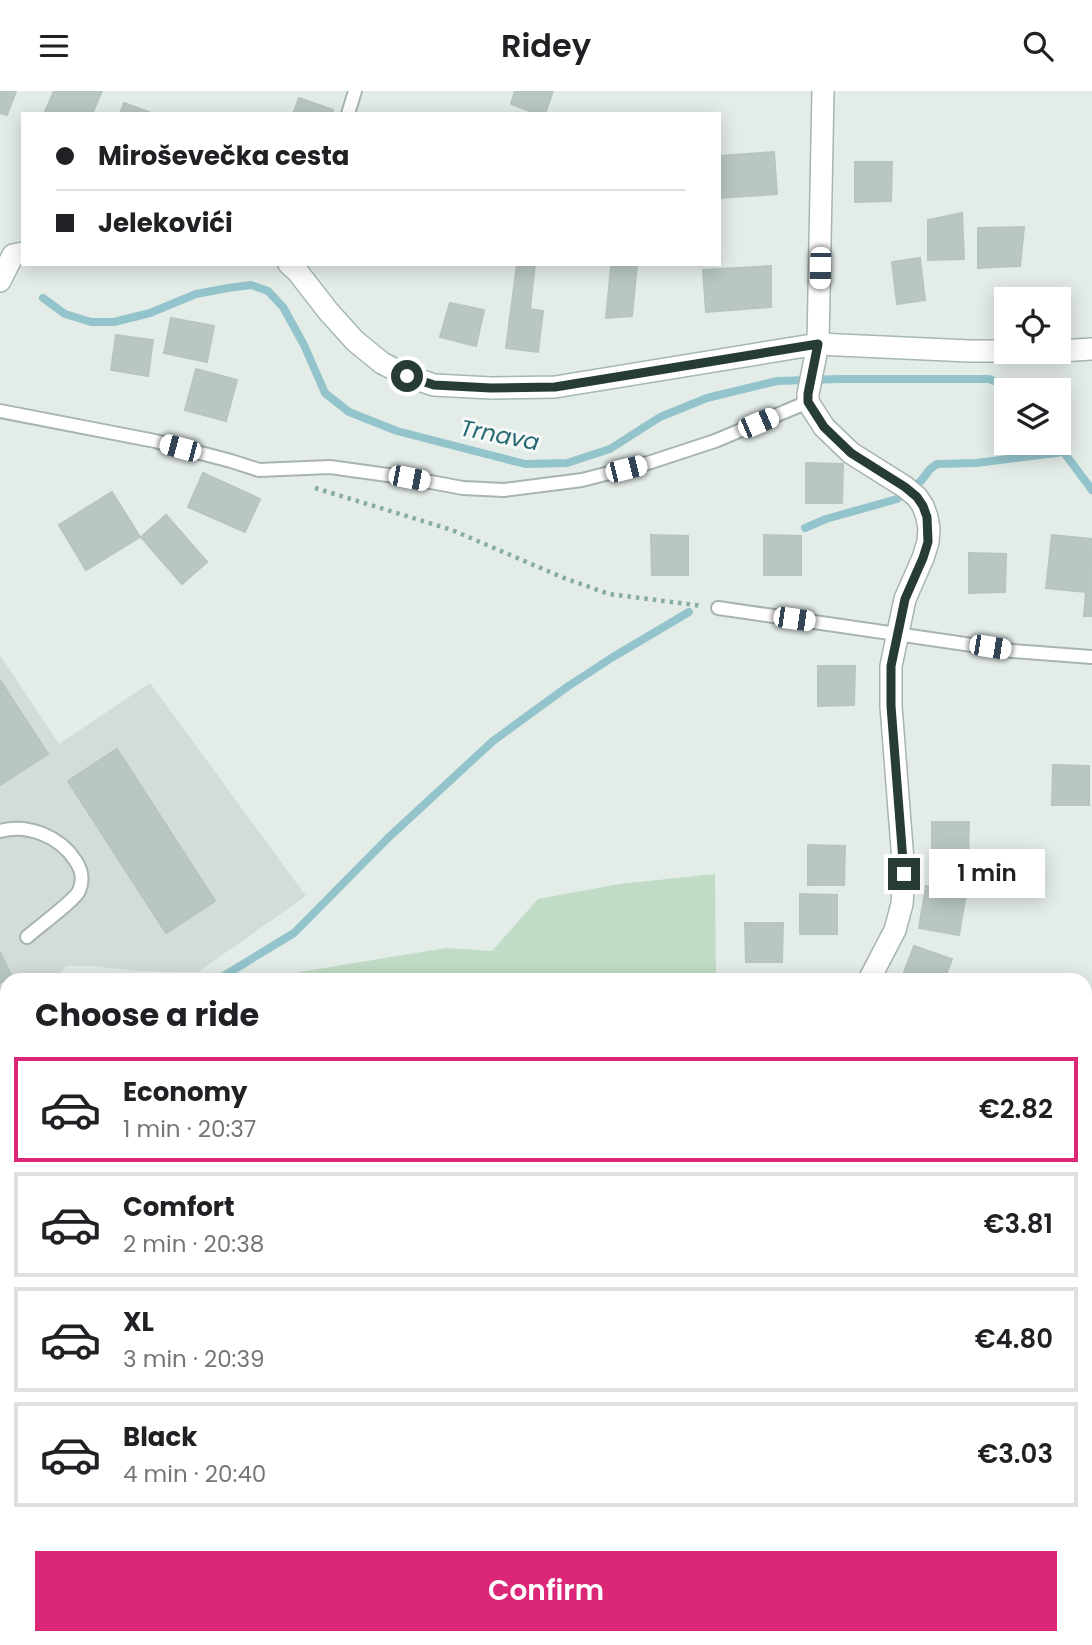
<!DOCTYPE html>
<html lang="en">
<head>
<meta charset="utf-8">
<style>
  :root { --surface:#fff; --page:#f6f6f6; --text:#202124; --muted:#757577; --line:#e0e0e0; --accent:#db2777 }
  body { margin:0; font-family:Poppins,sans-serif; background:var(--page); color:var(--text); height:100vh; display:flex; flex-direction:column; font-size:26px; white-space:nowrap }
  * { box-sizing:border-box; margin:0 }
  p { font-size:23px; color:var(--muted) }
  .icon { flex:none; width:38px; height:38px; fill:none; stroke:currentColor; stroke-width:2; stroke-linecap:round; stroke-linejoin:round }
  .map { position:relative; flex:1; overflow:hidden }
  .panel { position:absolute; left:0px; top:882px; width:1092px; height:672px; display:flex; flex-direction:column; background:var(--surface); border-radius:21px 21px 0 0; box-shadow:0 4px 18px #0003 }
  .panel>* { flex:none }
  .banner { position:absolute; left:21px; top:21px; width:700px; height:154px; border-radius:0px; box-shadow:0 4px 18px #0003; display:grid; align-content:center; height:154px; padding:0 35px; background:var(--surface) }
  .controls { position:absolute; left:994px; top:196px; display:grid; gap:14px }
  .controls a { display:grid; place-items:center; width:77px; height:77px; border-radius:0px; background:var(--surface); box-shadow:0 4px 18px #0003; font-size:35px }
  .end { position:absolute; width:32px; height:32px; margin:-16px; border:9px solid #263c35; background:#fff; box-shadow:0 0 0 4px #fff }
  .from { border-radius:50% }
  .bubble { position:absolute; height:49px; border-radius:0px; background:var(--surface); box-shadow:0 4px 18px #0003; font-size:23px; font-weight:600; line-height:49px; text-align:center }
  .car { position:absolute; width:21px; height:42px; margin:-21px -10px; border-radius:9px; box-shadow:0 0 5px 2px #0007; background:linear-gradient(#fff 24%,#345 0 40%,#fff 0 76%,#345 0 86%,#fff 0) }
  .banner b { display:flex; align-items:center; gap:24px; height:66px; font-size:26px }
  .banner b+b { border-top:2px solid var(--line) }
  .banner i { width:18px; height:18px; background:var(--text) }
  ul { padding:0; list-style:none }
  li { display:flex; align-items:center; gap:21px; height:105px; margin:0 14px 10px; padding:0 21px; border:4px solid var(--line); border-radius:0px }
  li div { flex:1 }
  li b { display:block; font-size:26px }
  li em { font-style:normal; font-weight:600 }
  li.active { border-color:var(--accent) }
  li>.icon { width:63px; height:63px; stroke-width:1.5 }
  h2 { padding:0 35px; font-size:32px; line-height:84px }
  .primary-button { display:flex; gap:14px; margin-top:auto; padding:14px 35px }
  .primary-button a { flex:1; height:80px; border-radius:0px; background:var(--accent); color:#fff; font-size:28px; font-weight:600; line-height:80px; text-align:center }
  header { display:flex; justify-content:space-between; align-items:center; height:91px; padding:0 35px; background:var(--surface); font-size:32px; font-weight:600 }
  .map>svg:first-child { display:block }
</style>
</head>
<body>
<header><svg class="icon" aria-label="menu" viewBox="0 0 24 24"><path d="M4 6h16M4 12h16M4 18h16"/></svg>Ridey<svg class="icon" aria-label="search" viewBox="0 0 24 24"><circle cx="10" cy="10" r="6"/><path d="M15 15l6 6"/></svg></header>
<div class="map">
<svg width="1092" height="1554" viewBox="0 0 1092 1554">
  <rect width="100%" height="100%" fill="#e4ece8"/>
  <path fill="#d3dcd7" d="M 0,564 L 59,653 L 150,592 L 306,805 L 198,881 L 138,880 L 93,875 L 66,875 L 55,889 L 7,889 L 7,968 L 0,972 Z"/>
  <path fill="#c0dbc6" d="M 715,783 L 716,889 L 292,889 L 300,881 L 446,857 L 492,860 L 538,808 L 620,793 Z"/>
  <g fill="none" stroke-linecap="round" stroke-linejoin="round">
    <g stroke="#93c4cb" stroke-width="8">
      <path d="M 43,207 L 65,223 L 91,231 L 114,231 L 150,222 L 196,203 L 228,197 L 251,194 L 268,200 L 283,216 L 304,254 L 325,302 L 349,321 L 397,340 L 525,373 L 567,372 L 610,358 L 660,326 L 707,307 L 777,290 L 840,288 L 989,288 L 1015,299"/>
      <path d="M 1057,352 L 1092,399"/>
      <path d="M 805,437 L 826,428 L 897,408 L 921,390 L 930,378 L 937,373 L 976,372 L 1064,361"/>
      <path d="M 71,889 L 80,886 L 96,889"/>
      <path d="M 217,889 L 294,842 L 388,747 L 493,650 L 567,596 L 613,566 L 689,521"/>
      <path d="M 0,1002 L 7,993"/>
    </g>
  </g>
  <g fill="#bac7c1" stroke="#b7c5bf" stroke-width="2">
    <path d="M 0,0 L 16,0 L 7,24 L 0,22 Z"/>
    <path d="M 54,0 L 102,0 L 92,23 L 44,23 Z"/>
    <path d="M 515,0 L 553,0 L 545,23 L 538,23 L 511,13 Z"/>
    <path d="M 299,7 L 333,19 L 332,23 L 293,23 Z"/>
    <path d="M 124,12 L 154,23 L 120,23 Z"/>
    <path d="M 774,61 L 777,103 L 719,107 L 719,65 Z"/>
    <path d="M 855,71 L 892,71 L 891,110 L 855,111 Z"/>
    <path d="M 962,122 L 964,168 L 928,169 L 928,129 Z"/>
    <path d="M 1024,136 L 1020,175 L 978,177 L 978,137 Z"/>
    <path d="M 920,167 L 925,209 L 897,213 L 892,171 Z"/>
    <path d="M 517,173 L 535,173 L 530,218 L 543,220 L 538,261 L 506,257 Z"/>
    <path d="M 637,174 L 632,225 L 606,227 L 611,176 Z"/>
    <path d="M 771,175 L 771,216 L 706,221 L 703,179 Z"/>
    <path d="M 450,212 L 484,219 L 476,255 L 440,246 Z"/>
    <path d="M 171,227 L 214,235 L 207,271 L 164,262 Z"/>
    <path d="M 116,244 L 153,249 L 148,285 L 111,279 Z"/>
    <path d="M 196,278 L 237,289 L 226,330 L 185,319 Z"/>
    <path d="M 806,372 L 843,373 L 842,412 L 806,412 Z"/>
    <path d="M 203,382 L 260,408 L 245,441 L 188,416 Z"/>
    <path d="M 112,401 L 140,446 L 86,479 L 59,434 Z"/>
    <path d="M 166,424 L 207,471 L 182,493 L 141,446 Z"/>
    <path d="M 651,444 L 688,445 L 688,484 L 652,484 Z"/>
    <path d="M 764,444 L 801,445 L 801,484 L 764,484 Z"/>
    <path d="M 1052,444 L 1092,448 L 1091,476 L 1092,476 L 1092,525 L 1084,525 L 1086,501 L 1046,497 Z"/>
    <path d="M 969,462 L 1006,463 L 1005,501 L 969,502 Z"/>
    <path d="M 818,575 L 855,575 L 854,614 L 818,615 Z"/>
    <path d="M 0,589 L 48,663 L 0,694 Z"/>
    <path d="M 117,658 L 215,810 L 166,842 L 68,690 Z"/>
    <path d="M 1053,674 L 1089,675 L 1089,714 L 1052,714 Z"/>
    <path d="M 932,731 L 969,731 L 968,770 L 932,771 Z"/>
    <path d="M 808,754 L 845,755 L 844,794 L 808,794 Z"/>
    <path d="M 926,795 L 966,802 L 959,844 L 919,837 Z"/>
    <path d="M 800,803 L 837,804 L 837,843 L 800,843 Z"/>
    <path d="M 745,832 L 783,832 L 782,871 L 746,871 Z"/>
    <path d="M 914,855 L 952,868 L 944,889 L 901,889 Z"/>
    <path d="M 0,861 L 12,886 L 0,892 Z"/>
    <path d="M 1091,1175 L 1092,1217 L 1085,1219 L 1085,1177 Z"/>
    <path d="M 854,1547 L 896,1547 L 897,1550 L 878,1554 L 856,1554 Z"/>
  </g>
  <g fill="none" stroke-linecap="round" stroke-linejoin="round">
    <g stroke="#a7b4af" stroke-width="16">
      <g id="service">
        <path d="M 348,23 L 355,0"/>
        <path d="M 0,320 L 155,350 L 231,370 L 259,379 L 330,376 L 409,387 L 463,397 L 504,399 L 582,389 L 648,372 L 715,350 L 808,311"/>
        <path d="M 718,517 L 1013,560 L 1092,566"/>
        <path d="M 0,740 C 28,732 60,746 75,769 C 82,779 84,788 79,800 C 75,809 37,837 27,846"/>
      </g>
    </g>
    <g stroke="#a7b4af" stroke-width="24">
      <g id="minor">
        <path d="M 818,253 L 808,303 L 808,311 L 824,336 L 851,362 L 905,396 L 917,406 L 923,415 L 927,426 L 929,438 L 928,451 L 923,467 L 905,508 L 891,575 L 891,615 L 904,783 L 902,813 L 895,839 L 869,889"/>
        <path d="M 0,1030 L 7,1032"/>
        <path d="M 1085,1252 L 1092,1249"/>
        <path d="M 401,1554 L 402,1547"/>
        <path d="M 820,1554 L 822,1547"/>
      </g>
    </g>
    <g stroke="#a7b4af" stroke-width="24">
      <path id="tertiary" d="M 818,253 L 823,0"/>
    </g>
    <g stroke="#a4b7b0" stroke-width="24">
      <g id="secondary">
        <path d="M 289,173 L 297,180 L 328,220 L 355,250 L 382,272 L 407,285 L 434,294 L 491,297 L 555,296 L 818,253 L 969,260 L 1006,260"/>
        <path d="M 0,190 L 13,164 L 23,162"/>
        <path d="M 1059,260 L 1092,258"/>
      </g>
    </g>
    <path stroke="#88aca0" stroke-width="4.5" stroke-dasharray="3.5 5" stroke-linecap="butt" d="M 315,397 L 452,439 L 564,487 L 609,503 L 703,515"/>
    <use href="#service" stroke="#fff" stroke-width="12"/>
    <use href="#minor" stroke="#fff" stroke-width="21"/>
    <use href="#tertiary" stroke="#fff" stroke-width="21"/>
    <use href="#secondary" stroke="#fff" stroke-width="21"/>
  </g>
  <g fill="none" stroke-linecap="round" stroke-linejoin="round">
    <path stroke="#263c35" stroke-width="9" d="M 407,285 L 434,294 L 491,297 L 555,296 L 818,253 L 808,303 L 808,311 L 824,336 L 851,362 L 905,396 L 917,406 L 923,415 L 927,426 L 928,451 L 923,467 L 905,508 L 891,575 L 891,615 L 904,783"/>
  </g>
  <g text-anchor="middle" stroke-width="6" stroke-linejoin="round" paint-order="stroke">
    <g font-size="23" font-style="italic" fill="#266872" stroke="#f5f9f7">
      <text transform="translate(500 344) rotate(11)" y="8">Trnava</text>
    </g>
  </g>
</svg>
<div class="controls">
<a><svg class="icon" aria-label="locate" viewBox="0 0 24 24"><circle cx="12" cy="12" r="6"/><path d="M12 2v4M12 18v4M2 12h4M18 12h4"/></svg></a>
<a><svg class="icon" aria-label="layers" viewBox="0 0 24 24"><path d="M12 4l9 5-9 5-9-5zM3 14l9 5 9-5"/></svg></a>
</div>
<i class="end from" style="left:407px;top:285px"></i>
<i class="end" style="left:904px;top:783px"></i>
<div class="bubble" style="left:929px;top:758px;width:116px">1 min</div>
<i class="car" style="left:820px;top:177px;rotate:181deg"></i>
<i class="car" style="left:758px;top:332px;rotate:67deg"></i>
<i class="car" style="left:180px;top:357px;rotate:285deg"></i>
<i class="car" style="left:626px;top:378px;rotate:76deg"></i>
<i class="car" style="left:409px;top:387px;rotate:101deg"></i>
<i class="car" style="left:794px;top:528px;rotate:98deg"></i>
<i class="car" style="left:990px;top:556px;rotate:99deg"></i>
<div class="banner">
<b><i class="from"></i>Miroševečka cesta</b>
<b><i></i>Jelekovići</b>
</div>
<section class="panel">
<h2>Choose a ride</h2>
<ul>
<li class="active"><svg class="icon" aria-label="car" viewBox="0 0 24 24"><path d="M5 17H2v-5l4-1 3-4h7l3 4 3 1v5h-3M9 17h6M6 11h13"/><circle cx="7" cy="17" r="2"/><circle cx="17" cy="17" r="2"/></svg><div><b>Economy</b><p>1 min · 20:37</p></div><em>€2.82</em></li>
<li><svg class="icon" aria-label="car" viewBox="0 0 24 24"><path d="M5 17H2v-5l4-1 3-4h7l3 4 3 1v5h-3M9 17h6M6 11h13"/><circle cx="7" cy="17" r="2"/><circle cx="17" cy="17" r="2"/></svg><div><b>Comfort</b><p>2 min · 20:38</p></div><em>€3.81</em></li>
<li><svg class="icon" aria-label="car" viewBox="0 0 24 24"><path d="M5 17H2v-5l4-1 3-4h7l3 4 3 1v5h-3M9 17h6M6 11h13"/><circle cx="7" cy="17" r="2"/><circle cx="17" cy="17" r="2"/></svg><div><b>XL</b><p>3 min · 20:39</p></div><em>€4.80</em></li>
<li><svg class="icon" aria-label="car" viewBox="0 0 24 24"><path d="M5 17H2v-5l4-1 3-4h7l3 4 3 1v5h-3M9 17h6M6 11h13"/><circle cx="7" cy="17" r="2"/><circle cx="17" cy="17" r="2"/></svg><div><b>Black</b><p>4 min · 20:40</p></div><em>€3.03</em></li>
</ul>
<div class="primary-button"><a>Confirm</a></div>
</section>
</div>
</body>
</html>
